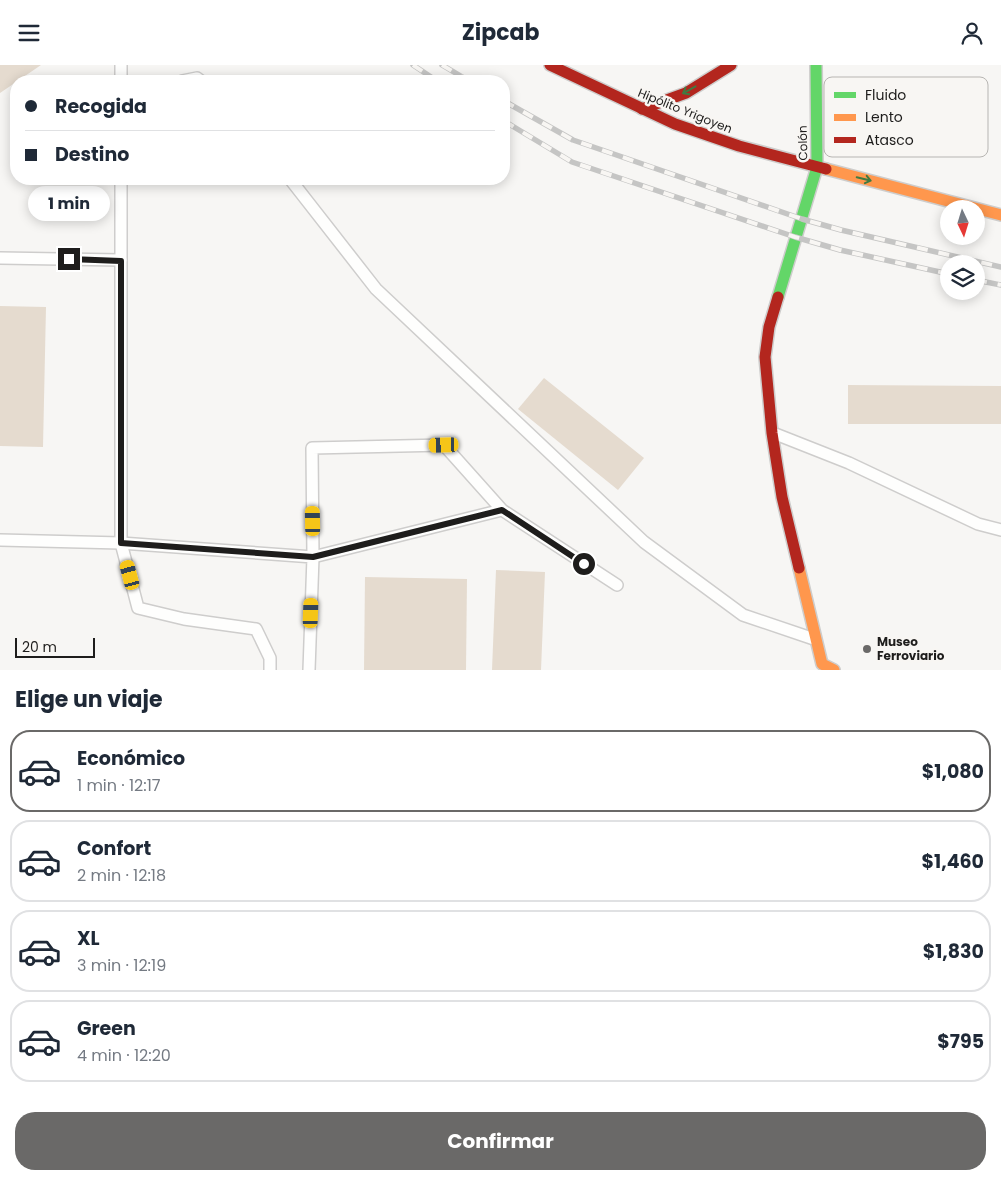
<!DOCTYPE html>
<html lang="es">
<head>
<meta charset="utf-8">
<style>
  :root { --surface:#fff; --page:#f6f6f7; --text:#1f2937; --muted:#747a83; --line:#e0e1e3; --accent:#6a6968 }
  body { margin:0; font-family:Poppins,sans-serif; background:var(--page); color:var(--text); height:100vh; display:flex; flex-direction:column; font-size:19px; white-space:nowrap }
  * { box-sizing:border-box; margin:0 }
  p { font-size:16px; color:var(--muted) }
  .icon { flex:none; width:28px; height:28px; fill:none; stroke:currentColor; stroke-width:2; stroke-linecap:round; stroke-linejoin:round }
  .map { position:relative; height:605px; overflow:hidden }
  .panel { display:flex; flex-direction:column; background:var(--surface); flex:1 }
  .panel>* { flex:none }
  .top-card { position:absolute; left:10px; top:10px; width:500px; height:110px; border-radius:20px; box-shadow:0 2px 12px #0003; display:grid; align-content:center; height:110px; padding:0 15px; background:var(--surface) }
  .needle { width:32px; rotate:176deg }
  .fabs { position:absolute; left:940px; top:135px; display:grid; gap:10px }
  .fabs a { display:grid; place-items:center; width:45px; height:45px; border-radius:50%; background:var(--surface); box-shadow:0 2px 12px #0003; font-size:25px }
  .scale { position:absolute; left:15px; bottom:12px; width:80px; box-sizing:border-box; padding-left:5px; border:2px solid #1e1d1c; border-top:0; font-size:14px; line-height:18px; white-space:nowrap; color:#1e1d1c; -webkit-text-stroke:4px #f8f6f3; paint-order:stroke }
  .end { position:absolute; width:22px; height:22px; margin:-11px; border:6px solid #1e1d1c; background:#fff; box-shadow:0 0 0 2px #fff }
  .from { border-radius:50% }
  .bubble { position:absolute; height:35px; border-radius:18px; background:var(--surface); box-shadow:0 2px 12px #0003; font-size:16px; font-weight:700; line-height:35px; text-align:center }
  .car { position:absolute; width:15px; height:30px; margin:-15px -8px; border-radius:6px; box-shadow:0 0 4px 1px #0007; background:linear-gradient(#f5c518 24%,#345 0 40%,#f5c518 0 76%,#345 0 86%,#f5c518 0) }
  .top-card b { display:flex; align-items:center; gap:18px; height:48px; font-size:19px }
  .top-card b+b { border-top:1px solid var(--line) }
  .top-card i { width:12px; height:12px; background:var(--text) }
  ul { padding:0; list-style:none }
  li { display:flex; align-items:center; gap:15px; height:82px; margin:0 10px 8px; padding:0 5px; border:2px solid var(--line); border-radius:20px }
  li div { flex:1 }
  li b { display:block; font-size:19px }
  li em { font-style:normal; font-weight:700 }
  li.active { border-color:var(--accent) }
  li>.icon { width:45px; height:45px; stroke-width:1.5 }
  h2 { padding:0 15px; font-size:22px; line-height:60px }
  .button { display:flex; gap:10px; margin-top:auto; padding:10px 15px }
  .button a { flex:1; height:58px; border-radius:20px; background:var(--accent); color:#fff; font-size:20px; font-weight:700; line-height:58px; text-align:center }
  header { display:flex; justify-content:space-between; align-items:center; height:65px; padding:0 15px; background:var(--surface); font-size:22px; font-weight:700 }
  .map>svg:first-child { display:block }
</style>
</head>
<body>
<header><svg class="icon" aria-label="menu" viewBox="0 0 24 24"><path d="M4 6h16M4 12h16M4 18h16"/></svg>Zipcab<svg class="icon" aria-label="person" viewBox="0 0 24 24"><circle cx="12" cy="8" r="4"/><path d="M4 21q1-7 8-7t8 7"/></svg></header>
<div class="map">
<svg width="1001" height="605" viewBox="0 0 1001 605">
  <rect width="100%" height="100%" fill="#f7f6f4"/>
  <g fill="#e5dbcf">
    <path d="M 0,0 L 41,0 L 0,28 Z"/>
    <path d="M 0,241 L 46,242 L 43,382 L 0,381 Z"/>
    <path d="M 544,313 L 644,393 L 618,425 L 518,344 Z"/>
    <path d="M 848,320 L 1001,321 L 1001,359 L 848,359 Z"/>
    <path d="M 496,505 L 545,507 L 541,605 L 492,605 Z"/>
    <path d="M 365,512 L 467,514 L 466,605 L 364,605 Z"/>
  </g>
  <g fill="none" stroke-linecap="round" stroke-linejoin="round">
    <g stroke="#cecdcc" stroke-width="14">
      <g id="lane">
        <path d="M 121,16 L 121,0"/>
        <path d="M 182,16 L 197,13 L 201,16"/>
        <path d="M 121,114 L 121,478 L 138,543 L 184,554 L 256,564 L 270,593 L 270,605"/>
        <path d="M 290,114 L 376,224 L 644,477 L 743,550 L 814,574"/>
        <path d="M 0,193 L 121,195"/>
        <path d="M 773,368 L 849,398 L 978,459 L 1001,465"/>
        <path d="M 502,445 L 313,492 L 312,383 L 444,380 L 502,445 L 617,520"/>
        <path d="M 0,475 L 121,478 L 313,492 L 309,605"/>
      </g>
    </g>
    <g stroke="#cecdcc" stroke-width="14">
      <path id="fast" d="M 778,232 L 817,102 L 816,0"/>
    </g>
    <g stroke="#cecdcc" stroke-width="14">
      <g id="slow">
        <path d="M 826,104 L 1001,150"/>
        <path d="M 799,503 L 822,599 L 834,605"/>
      </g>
    </g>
    <g stroke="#cecdcc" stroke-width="14">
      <g id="jam">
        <path d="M 550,0 L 675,59 L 739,81 L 826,104"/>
        <path d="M 642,44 L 686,28 L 731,0"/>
        <path d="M 778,232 L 769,262 L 765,292 L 772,368 L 782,432 L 799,503"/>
      </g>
    </g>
    <use href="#lane" stroke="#fefefd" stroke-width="11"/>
    <use href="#fast" stroke="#63d668" stroke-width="11"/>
    <use href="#slow" stroke="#ff974d" stroke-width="11"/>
    <use href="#jam" stroke="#b3261e" stroke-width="11"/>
    <g stroke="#c5c5c4" stroke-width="5.5">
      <g id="rail">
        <path d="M 413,0 L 437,16"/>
        <path d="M 442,0 L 469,16"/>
        <path d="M 504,36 L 573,75 L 802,154 L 841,165 L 1001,202"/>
        <path d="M 504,56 L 572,97 L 795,172 L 840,185 L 949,209"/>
        <path d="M 976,215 L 1001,220"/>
      </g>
    </g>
    <use href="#rail" stroke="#f8f6f3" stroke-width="4" stroke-dasharray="11" stroke-linecap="butt"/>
  </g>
  <defs><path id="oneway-shaft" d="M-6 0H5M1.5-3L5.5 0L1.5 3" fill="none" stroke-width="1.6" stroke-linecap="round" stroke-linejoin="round" transform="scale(1.25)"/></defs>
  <g stroke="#407a42">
    <use href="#oneway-shaft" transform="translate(689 25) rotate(151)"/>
    <use href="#oneway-shaft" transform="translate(864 114) rotate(14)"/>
  </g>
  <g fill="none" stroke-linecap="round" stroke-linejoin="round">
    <path stroke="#1e1d1c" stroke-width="6" d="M 69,194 L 121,196 L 121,478 L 313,492 L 502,445 L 584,499"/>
  </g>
  <circle fill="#6a6968" stroke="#f8f6f3" stroke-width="2" cx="867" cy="584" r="5"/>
  <g text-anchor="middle" stroke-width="5" stroke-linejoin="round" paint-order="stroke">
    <g font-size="12" fill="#1e1d1c" stroke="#f8f6f3">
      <text transform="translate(685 46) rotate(22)" y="4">Hipólito Yrigoyen</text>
      <text transform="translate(803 78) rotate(-91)" y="4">Colón</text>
    </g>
    <g font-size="12" font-weight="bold" fill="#1e1d1c" stroke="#f8f6f3" text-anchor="start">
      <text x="877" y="581">Museo<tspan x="877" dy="14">Ferroviario</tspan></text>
    </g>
  </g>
  <rect x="824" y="12" width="164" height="80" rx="8" fill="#f8f6f3" stroke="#b7b5b2" stroke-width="1"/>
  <rect x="834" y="27" width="22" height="6" fill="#63d668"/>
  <rect x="834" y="49" width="22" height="7" fill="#ff974d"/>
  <rect x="834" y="72" width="22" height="6" fill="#b3261e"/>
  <g font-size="14" fill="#1e1d1c">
    <text x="865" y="35">Fluido</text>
    <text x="865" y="57">Lento</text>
    <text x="865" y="80">Atasco</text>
  </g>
</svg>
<div class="fabs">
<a><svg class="needle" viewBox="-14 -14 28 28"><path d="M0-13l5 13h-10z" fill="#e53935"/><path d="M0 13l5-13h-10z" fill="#747a83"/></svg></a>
<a><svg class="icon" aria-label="layers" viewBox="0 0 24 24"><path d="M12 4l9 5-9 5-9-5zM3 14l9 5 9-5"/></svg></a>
</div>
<div class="scale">20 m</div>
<i class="end from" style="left:584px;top:499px"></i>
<i class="end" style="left:69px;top:194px"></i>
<div class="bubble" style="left:28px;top:121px;width:82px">1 min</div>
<i class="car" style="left:444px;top:380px;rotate:268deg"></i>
<i class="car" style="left:313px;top:456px;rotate:359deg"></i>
<i class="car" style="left:130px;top:510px;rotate:345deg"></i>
<i class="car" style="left:311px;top:548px;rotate:2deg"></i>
<div class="top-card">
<b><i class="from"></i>Recogida</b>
<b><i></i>Destino</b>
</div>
</div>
<section class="panel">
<h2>Elige un viaje</h2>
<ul>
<li class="active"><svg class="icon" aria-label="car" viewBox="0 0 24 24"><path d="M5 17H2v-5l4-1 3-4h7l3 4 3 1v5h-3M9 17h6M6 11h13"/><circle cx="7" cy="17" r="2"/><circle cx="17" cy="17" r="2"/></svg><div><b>Económico</b><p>1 min · 12:17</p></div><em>$1,080</em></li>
<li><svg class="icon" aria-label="car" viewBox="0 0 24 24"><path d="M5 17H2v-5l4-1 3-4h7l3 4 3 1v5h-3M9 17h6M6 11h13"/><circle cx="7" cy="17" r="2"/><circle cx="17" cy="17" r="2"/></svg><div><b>Confort</b><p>2 min · 12:18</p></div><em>$1,460</em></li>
<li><svg class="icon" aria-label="car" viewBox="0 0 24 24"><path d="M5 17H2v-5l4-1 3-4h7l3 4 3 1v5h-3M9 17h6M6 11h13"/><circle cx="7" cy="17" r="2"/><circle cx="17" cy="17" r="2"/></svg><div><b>XL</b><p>3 min · 12:19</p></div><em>$1,830</em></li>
<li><svg class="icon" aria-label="car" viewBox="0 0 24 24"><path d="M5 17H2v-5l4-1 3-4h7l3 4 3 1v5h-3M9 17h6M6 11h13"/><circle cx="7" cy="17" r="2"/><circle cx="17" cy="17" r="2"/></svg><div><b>Green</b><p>4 min · 12:20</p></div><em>$795</em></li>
</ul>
<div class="button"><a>Confirmar</a></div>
</section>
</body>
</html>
